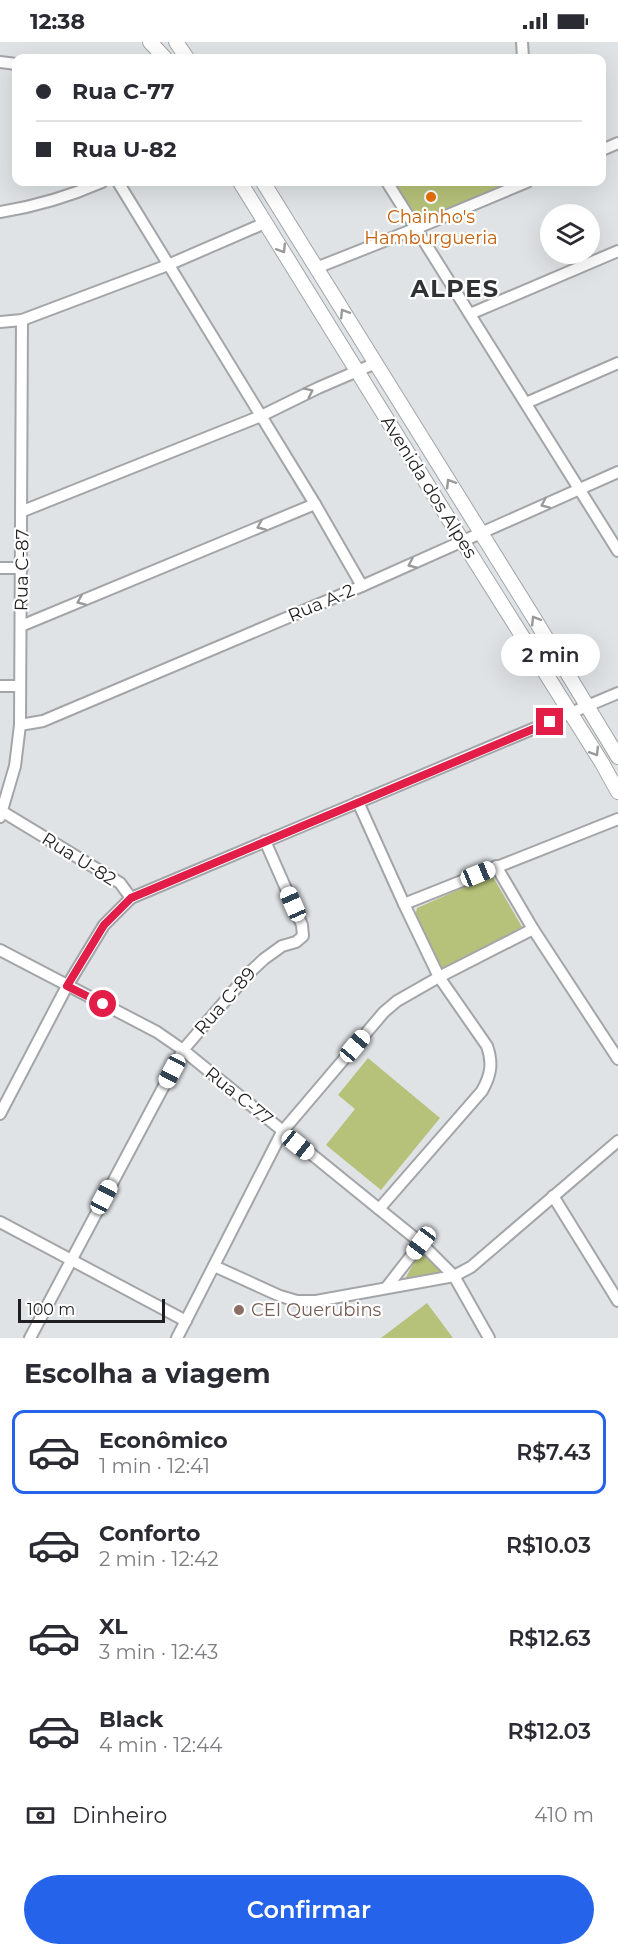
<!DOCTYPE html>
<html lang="pt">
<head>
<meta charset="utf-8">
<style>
  :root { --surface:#fff; --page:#f7f7f7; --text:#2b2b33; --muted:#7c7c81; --line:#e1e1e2; --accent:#2563eb }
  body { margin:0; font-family:Montserrat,sans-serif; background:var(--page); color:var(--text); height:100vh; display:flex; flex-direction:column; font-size:22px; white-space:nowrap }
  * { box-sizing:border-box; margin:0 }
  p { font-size:20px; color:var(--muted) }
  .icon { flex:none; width:33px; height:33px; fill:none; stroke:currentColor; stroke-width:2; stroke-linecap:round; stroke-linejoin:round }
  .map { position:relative; height:1296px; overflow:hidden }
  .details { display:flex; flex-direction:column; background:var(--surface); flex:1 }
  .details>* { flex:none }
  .hud { position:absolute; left:12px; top:12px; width:594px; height:132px; border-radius:12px; box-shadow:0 6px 24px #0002; display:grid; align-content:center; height:132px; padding:0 24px; background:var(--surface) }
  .tools { position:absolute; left:540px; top:162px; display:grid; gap:12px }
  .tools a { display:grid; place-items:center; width:60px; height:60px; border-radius:50%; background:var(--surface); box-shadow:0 6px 24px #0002; font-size:30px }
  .scale { position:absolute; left:18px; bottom:15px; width:147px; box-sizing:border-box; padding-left:6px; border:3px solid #1f1f21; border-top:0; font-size:16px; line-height:21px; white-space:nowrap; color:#1f1f21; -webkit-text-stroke:4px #fff; paint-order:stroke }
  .end { position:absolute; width:27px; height:27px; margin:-14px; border:8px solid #e11d48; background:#fff; box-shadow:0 0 0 3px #fff }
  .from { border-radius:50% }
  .bubble { position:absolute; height:42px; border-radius:21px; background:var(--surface); box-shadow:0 6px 24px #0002; font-size:20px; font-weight:600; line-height:42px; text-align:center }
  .car { position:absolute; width:18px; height:36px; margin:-18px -9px; border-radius:8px; box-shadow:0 0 4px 2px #0007; background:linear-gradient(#fff 24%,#345 0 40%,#fff 0 76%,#345 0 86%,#fff 0) }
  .hud b { display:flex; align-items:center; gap:21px; height:57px; font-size:22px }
  .hud b+b { border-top:2px solid var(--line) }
  .hud i { width:15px; height:15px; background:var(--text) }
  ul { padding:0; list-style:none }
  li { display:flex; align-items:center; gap:18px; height:84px; margin:0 12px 9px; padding:0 12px; border:3px solid transparent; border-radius:12px }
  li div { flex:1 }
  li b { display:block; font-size:22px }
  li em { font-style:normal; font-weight:600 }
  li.selected { border-color:var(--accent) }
  li>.icon { width:54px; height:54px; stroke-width:1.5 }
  h2 { padding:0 24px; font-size:27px; line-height:72px }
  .pay { display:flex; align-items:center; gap:15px; height:66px; padding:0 24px; font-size:22px }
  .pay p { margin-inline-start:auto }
  .cta { display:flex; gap:12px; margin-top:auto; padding:12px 24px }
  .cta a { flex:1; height:69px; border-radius:36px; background:var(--accent); color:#fff; font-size:24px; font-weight:600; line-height:69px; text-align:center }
  .status { display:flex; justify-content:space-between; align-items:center; height:42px; padding:0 30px; background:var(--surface); direction:ltr }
  .status svg { height:16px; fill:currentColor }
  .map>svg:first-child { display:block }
</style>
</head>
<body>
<div class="status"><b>12:38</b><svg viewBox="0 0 49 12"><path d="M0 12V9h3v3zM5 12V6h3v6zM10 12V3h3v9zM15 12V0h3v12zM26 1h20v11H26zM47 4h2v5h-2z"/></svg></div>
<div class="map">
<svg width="618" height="1296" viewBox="0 0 618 1296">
  <rect width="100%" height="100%" fill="#e0e3e6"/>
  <g fill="#b6c27a">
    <path d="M 393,140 L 510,140 L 419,181 Z"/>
    <path d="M 492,833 L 522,885 L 443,927 L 435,922 L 415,875 L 417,866 Z"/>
    <path d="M 368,1016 L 440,1076 L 381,1148 L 326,1103 L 355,1067 L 338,1053 Z"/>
    <path d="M 421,1207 L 445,1229 L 404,1239 Z"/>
    <path d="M 427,1261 L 453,1296 L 381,1296 Z"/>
  </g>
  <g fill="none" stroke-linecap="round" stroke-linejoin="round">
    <g stroke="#a3a5a8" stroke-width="14">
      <g id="minor">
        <path d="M 522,0 L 523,16"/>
        <path d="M 0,20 L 16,22"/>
        <path d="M 602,108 L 618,101"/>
        <path d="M 118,140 L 315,462 L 362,544"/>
        <path d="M 387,140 L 618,509"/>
        <path d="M 0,170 C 38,164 68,155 102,140"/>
        <path d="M 316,226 L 417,186 L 527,140"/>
        <path d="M 470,272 L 618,209"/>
        <path d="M 0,280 L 22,278 L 168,223 L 265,181"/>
        <path d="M 526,361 L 618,321"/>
        <path d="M 23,469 L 261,374 L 318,346 L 376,321"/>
        <path d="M 0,526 L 22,526"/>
        <path d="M 21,584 L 315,462"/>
        <path d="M 0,644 L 20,644"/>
        <path d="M 20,683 L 43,679 L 362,544 L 618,430"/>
        <path d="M 358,760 L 404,862 L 439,935 L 487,1004 C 493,1021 491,1033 482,1049 L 379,1167"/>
        <path d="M 3,770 L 120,841 L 131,856"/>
        <path d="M 0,775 L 15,724 L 20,683 L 22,278"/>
        <path d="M 496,824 L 533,887 L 618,1017"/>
        <path d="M 404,862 L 618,777"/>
        <path d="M 0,908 L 157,990 L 183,1008 L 421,1201 L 454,1234 L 489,1296"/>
        <path d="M 0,1072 L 67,944 L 104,883 L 131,856 L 618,651"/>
        <path d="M 553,1154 L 618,1259"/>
        <path d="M 0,1180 L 186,1279"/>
        <path d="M 214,1224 L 280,1254 L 297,1259 L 316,1259 L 454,1234 L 471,1225 L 618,1099"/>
        <path d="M 386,1246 L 421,1201"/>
        <path d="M 30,1296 L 183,1008 L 249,931 L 264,917 L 282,904 L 296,900 L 303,894 L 302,883 L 265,799"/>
        <path d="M 177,1296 L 282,1090 L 384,970 L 397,959 L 439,935 L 533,887"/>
      </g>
    </g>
    <g stroke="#a3a5a8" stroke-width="16">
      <g id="major">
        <path d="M 150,0 L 165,16"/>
        <path d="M 176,0 L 187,16"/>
        <path d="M 240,140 L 463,500 L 602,721 L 618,750"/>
        <path d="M 263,140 L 534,576 L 618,715"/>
      </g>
    </g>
    <use href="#minor" stroke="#fff" stroke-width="10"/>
    <use href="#major" stroke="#fff" stroke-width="14"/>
  </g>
  <defs><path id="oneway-chevron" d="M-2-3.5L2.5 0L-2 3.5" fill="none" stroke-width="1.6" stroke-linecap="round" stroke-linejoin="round" transform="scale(1.5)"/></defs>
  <g stroke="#9a9a9b">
    <use href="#oneway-chevron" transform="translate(282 207) rotate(58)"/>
    <use href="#oneway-chevron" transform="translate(344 271) rotate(-122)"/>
    <use href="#oneway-chevron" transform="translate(309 350) rotate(-26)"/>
    <use href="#oneway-chevron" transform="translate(450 441) rotate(-122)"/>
    <use href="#oneway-chevron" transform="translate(545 462) rotate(156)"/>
    <use href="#oneway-chevron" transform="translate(261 484) rotate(157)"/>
    <use href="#oneway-chevron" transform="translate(412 522) rotate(156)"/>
    <use href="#oneway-chevron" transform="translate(81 559) rotate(157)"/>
    <use href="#oneway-chevron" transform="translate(535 578) rotate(-122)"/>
    <use href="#oneway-chevron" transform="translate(595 710) rotate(58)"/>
  </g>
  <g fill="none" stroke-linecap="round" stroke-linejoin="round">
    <path stroke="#e11d48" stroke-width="8" d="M 103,962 L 67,944 L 104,883 L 131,856 L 550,680"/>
  </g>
  <circle fill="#e8710a" stroke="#fff" stroke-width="2" cx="431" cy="155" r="6"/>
  <circle fill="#8d6e63" stroke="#fff" stroke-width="2" cx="239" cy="1268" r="6"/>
  <g text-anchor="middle" stroke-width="4.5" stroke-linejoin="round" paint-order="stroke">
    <g font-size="18" fill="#c56008" stroke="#fff">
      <text x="431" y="181">Chainho's<tspan x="431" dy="21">Hamburgueria</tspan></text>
    </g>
    <g font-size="18" fill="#1f1f21" stroke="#fff">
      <text transform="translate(429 445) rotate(58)" y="6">Avenida dos Alpes</text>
      <text transform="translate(22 528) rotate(-89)" y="6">Rua C-87</text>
      <text transform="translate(321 561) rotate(-23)" y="6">Rua A-2</text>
      <text transform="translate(79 817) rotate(32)" y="6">Rua U-82</text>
      <text transform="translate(225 959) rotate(-49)" y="6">Rua C-89</text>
      <text transform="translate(239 1054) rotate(39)" y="6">Rua C-77</text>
    </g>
    <g font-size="18" fill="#785e54" stroke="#fff" text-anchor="start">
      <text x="251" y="1274">CEI Querubins</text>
    </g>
    <g font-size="24" font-weight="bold" letter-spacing="1.5" fill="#2f3133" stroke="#fff">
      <text x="455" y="255">ALPES</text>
    </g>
  </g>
</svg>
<div class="tools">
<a><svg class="icon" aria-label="layers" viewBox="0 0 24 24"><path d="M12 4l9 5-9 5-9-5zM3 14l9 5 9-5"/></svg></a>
</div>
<div class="scale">100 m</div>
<i class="end from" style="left:103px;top:962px"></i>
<i class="end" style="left:550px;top:680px"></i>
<div class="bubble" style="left:501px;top:592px;width:99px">2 min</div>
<i class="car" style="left:478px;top:832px;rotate:68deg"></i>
<i class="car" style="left:293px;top:862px;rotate:336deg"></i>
<i class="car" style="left:355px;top:1004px;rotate:40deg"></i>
<i class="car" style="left:172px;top:1029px;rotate:208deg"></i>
<i class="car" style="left:298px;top:1103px;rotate:129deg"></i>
<i class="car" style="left:104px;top:1155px;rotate:28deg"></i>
<i class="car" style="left:421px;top:1201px;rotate:217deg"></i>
<div class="hud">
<b><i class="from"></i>Rua C-77</b>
<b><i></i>Rua U-82</b>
</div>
</div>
<section class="details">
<h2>Escolha a viagem</h2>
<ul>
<li class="selected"><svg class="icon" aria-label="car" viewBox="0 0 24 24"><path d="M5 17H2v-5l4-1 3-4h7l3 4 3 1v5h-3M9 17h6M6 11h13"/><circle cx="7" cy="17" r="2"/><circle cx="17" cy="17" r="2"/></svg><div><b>Econômico</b><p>1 min · 12:41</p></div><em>R$7.43</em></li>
<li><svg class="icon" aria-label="car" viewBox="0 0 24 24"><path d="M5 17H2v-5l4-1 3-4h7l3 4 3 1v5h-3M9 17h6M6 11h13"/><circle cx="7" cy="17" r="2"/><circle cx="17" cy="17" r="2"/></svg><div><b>Conforto</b><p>2 min · 12:42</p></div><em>R$10.03</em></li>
<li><svg class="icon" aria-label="car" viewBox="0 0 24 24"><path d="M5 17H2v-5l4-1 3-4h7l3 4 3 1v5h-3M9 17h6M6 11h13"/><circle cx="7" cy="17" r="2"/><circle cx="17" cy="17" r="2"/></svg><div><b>XL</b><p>3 min · 12:43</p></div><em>R$12.63</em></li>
<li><svg class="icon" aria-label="car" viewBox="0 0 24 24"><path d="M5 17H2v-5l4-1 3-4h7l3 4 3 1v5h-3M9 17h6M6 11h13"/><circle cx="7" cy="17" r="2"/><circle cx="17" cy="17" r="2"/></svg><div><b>Black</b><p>4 min · 12:44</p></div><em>R$12.03</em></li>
</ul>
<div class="pay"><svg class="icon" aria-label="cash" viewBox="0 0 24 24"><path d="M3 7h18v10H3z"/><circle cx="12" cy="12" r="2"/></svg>Dinheiro<p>410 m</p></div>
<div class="cta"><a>Confirmar</a></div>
</section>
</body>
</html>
